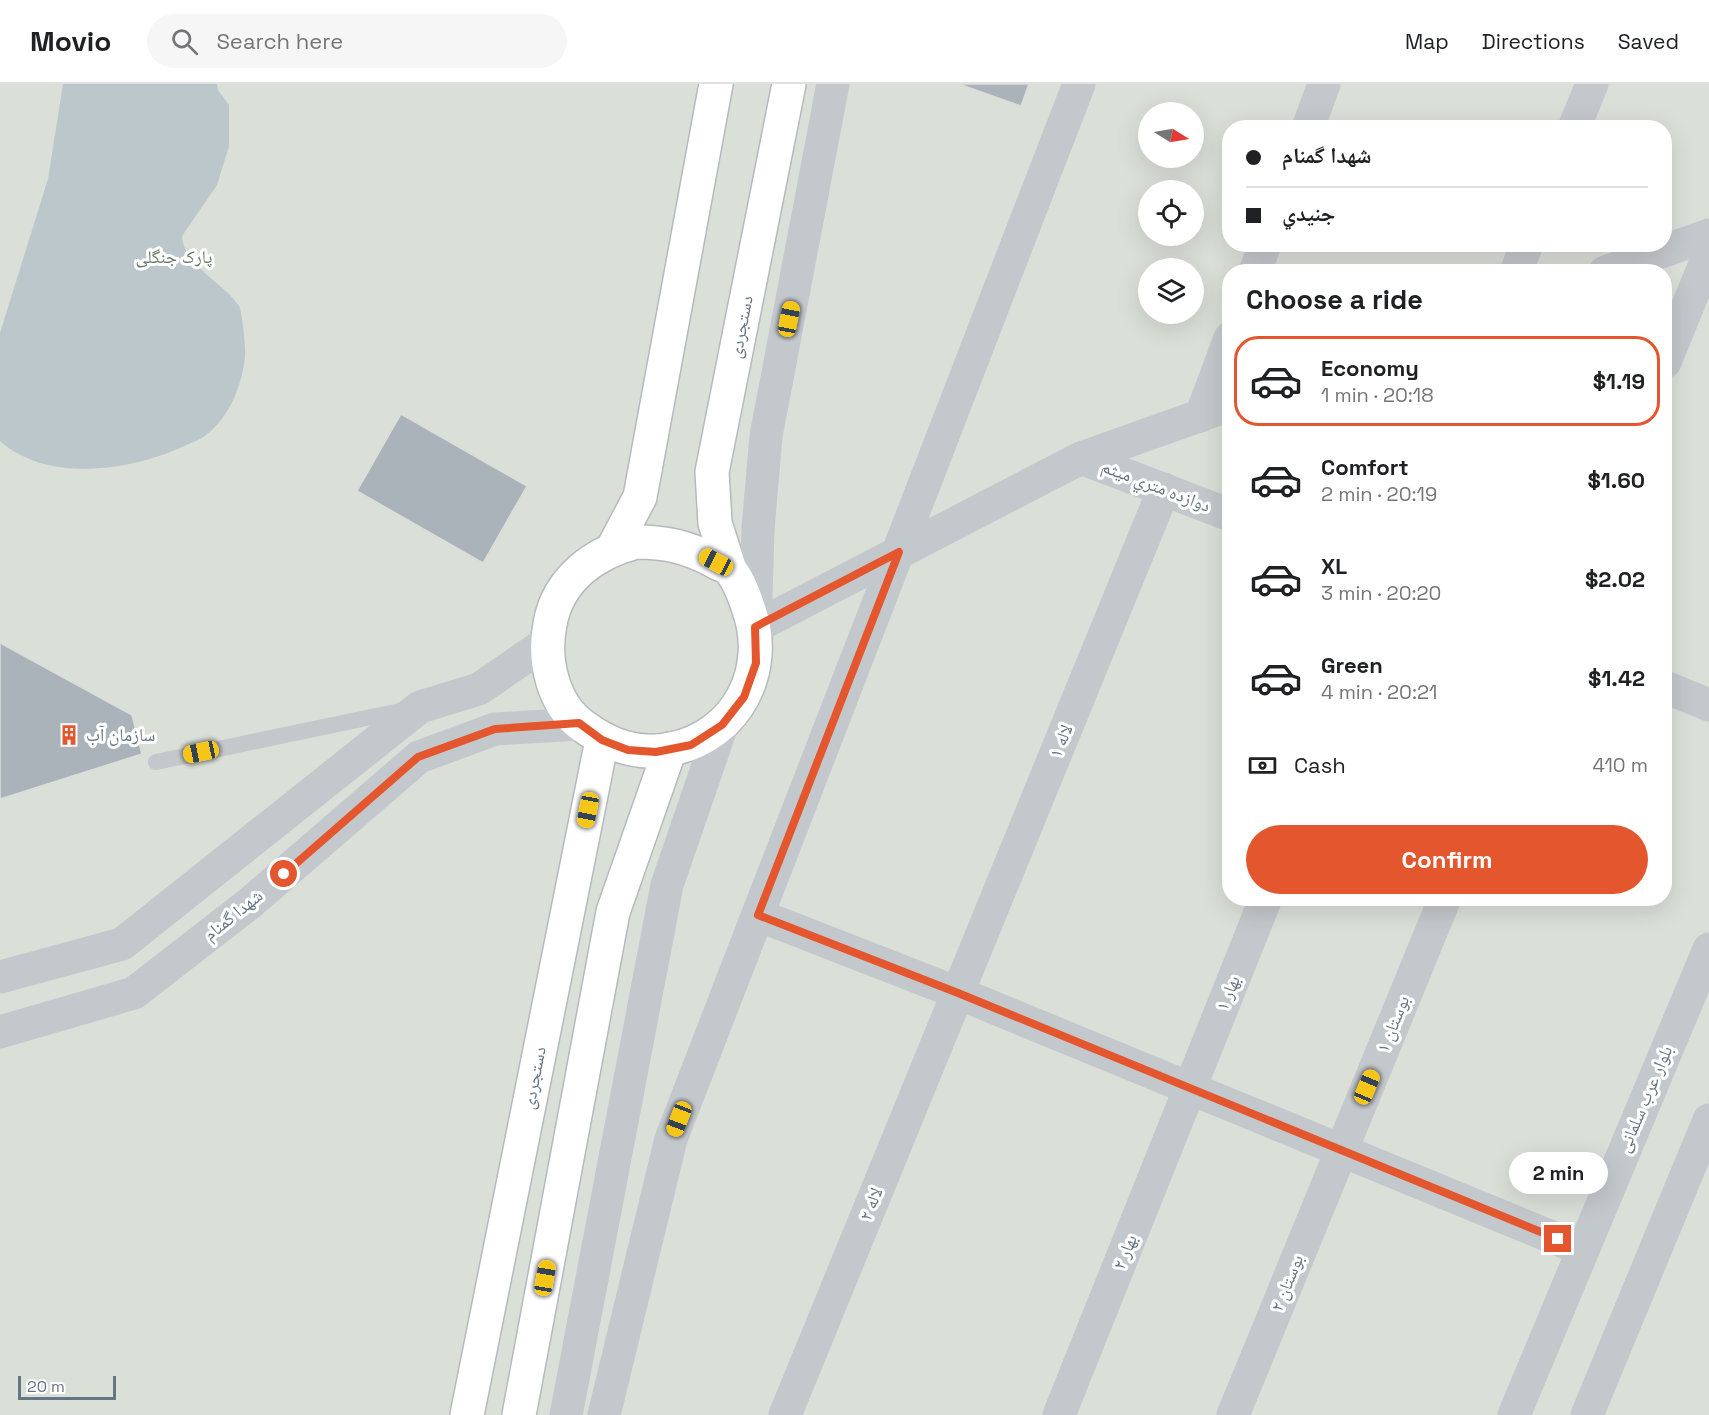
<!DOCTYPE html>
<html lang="en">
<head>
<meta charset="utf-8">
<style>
  :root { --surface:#fff; --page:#f6f6f6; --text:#202124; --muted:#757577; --line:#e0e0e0; --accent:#e4572e }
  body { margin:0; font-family:"Space Grotesk","Noto Naskh Arabic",sans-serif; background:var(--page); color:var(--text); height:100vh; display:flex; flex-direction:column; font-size:22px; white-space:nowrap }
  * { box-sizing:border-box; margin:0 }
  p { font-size:20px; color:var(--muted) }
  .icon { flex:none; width:33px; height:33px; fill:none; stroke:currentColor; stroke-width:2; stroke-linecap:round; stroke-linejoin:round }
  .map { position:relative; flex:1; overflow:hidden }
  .details { position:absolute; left:1222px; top:180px; width:450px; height:642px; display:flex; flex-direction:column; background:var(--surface); border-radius:24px; box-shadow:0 6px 24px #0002 }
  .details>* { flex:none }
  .banner { position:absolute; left:1222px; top:36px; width:450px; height:132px; border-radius:24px; box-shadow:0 6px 24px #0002; display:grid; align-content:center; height:132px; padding:0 24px; background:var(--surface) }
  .needle { width:39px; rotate:101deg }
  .tools { position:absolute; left:1138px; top:18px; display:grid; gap:12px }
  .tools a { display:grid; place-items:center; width:66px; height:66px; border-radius:50%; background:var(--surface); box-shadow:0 6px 24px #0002; font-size:30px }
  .scale { position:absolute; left:18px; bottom:15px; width:98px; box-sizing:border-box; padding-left:6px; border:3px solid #657683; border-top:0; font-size:16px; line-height:21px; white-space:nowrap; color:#657683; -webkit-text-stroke:4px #fff; paint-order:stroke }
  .end { position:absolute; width:27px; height:27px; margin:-14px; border:8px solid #e4572e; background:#fff; box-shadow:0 0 0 3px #fff }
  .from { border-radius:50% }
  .bubble { position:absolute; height:42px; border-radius:21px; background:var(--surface); box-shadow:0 6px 24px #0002; font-size:20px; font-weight:800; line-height:42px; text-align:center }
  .car { position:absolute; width:18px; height:36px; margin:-18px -9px; border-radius:8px; box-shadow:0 0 4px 2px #0007; background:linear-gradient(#f5c518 24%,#345 0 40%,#f5c518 0 76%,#345 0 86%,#f5c518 0) }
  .banner b { display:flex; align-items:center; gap:21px; height:57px; font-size:22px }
  .banner b+b { border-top:2px solid var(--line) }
  .banner i { width:15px; height:15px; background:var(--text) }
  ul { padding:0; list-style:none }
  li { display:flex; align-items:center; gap:18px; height:90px; margin:0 12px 9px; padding:0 12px; border:3px solid transparent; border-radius:24px }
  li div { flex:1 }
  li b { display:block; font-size:22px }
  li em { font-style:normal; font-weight:800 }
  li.current { border-color:var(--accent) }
  li>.icon { width:54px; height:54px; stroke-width:1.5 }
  h2 { padding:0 24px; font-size:27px; line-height:72px }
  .pay { display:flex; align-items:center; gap:15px; height:66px; padding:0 24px; font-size:22px }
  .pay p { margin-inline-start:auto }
  .button { display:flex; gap:12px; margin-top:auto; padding:12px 24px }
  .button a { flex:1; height:69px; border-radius:36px; background:var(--accent); color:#fff; font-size:24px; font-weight:800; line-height:69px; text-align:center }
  header { display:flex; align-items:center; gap:36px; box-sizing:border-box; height:84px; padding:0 30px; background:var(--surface); border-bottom:2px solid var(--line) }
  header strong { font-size:28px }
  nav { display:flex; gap:33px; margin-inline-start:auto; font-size:21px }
  .search { width:420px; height:54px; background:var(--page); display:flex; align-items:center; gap:15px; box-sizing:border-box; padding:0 21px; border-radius:33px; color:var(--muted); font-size:22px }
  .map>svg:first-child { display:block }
</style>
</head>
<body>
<header>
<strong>Movio</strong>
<div class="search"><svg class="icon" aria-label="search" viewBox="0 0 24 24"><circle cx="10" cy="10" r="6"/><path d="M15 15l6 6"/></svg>Search here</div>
<nav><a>Map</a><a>Directions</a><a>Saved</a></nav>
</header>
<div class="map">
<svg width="1709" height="1331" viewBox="0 0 1709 1331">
  <rect width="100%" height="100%" fill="#fafaf8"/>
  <path fill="#dadfd7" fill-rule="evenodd" d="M 0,0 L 1709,0 L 1709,1331 L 0,1331 ZM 1149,28 L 1194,28 L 1194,74 L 1149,74 ZM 1230,44 L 1665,44 L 1665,160 L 1230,160 ZM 1149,106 L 1194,106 L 1194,152 L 1149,152 ZM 1149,184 L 1194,184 L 1194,230 L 1149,230 ZM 1230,188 L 1665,188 L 1665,814 L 1230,814 Z"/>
  <path fill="#bbc7cb" d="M 63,0 L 217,0 L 218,6 L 229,21 L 229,62 L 217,101 L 182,152 C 183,181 224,199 239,222 C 242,228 246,263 245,271 C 243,299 230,333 206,351 C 200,356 190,359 182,363 C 129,387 47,399 0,357 L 0,249 L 48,95 Z"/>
  <g fill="#aab3b9" stroke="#dcdcda" stroke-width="1.5">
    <path d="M 959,0 L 1029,0 L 1021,22 Z"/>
    <path d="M 401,330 L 527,402 L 483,479 L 357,407 Z"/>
    <path d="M 0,559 L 132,631 L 142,670 L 0,715 Z"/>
  </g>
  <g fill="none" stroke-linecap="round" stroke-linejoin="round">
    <g stroke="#b5babe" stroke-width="36">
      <g id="primary">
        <path d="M 636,458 C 667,458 687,463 714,477 C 718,480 726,482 730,486 C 738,495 744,511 748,523 C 771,585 738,651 672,665 C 638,672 610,662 583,642 C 552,620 543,575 550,540 C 558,495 594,469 636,458 Z"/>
        <path d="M 613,464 L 640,413 L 716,0"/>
        <path d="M 730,486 L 715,439 L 712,388 L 789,0"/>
        <path d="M 467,1331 L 602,656"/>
        <path d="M 519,1331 L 613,828 L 670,665"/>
      </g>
    </g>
    <path stroke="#c3c8cc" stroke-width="16" d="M 156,678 L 405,626"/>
    <g stroke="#c3c8cc" stroke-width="33">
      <path d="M 1308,44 L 1324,0"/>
      <path d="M 1574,44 L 1592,0"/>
      <path d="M 1255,188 L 1265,160"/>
      <path d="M 1516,188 L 1527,160"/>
      <path d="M 1605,188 L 1709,151"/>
      <path d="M 1665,278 L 1709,170"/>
      <path d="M 1201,332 L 1230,254"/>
      <path d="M 1081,374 L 1230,431"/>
      <path d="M 755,543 L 1081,374 L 1230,321"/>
      <path d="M 1665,603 L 1709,621"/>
      <path d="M 758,831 L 958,909 L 1581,1165"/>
      <path d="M 604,1331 L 671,1055 L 1079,0"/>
      <path d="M 785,1331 L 1164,405"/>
      <path d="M 1059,1331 L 1266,814"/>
      <path d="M 1233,1331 L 1445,814"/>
    </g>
    <g stroke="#c3c8cc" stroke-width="33">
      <path d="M 755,543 L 758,445 L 766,352 L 833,0"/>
      <path d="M 0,893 L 122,860 L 420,623 L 479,605 L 546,559"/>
      <path d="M 0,948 L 134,909 L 250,819 L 419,673 L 495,645 L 579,640"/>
      <path d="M 566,1331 L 667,801 L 722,641"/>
      <path d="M 1514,1331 L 1709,865"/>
      <path d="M 1587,1331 L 1709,1036"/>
    </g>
    <use href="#primary" stroke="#fff" stroke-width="33"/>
  </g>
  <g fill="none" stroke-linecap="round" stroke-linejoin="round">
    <path stroke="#e4572e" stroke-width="8" d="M 284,790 L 418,673 L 495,645 L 579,639 L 602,656 L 628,666 L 656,668 L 691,661 L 722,641 L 744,613 L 756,579 L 755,543 L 899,468 L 758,831 L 958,909 L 1558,1155"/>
  </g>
  <defs>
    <g id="building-bare" transform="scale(1.62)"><path d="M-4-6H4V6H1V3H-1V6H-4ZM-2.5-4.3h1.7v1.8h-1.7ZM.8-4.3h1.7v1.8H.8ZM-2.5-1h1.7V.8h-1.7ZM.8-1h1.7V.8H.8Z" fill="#e4572e" stroke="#fff" stroke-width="2.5" paint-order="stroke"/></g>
  </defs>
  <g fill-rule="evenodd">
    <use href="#building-bare" x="69" y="651"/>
  </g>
  <g text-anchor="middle" stroke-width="6" stroke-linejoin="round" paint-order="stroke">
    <g font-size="18" fill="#687a64" stroke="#fff">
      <text x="174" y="179">پارک جنگلی</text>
    </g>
    <g font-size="18" fill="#657683" stroke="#fff">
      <text transform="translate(741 243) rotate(-79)" y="6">دستجردی</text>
      <text transform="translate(1156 402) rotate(21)" y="6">دوازده متري میثم</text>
      <text transform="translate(1061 657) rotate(-68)" y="6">لاله ۱</text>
      <text transform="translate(233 831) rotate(-39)" y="6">شهدا گمنام</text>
      <text transform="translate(1228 909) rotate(-68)" y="6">بهار ۱</text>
      <text transform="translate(1393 940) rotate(-68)" y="6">بوستان ۱</text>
      <text transform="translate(534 994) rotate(-79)" y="6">دستجردی</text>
      <text transform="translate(1645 1015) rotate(-67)" y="6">بلوار عرب سلمانی</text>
      <text transform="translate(871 1120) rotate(-68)" y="6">لاله ۲</text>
      <text transform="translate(1125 1168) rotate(-68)" y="6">بهار ۲</text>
      <text transform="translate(1287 1199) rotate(-68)" y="6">بوستان ۲</text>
    </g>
    <g font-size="18" fill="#657683" stroke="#fff" text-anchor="start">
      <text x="86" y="657">سازمان آب</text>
    </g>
  </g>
</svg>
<div class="tools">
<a><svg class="needle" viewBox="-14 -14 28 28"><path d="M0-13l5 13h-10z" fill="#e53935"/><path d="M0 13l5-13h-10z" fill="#757577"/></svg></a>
<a><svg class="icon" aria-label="locate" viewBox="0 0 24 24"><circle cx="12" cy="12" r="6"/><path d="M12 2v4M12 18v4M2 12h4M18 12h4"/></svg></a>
<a><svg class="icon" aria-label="layers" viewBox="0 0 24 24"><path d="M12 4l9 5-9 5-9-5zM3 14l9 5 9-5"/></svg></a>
</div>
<div class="scale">20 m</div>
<i class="end from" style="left:284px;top:790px"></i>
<i class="end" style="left:1558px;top:1155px"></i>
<div class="bubble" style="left:1509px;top:1068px;width:99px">2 min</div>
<i class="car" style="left:789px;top:235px;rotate:11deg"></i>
<i class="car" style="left:716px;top:478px;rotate:298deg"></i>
<i class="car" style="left:201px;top:668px;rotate:258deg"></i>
<i class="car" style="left:588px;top:726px;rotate:191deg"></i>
<i class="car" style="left:1367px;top:1003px;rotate:23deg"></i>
<i class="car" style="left:679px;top:1035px;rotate:201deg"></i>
<i class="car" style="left:545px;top:1194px;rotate:10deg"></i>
<div class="banner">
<b><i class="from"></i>شهدا گمنام</b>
<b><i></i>جنيدي</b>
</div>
<section class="details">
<h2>Choose a ride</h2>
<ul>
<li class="current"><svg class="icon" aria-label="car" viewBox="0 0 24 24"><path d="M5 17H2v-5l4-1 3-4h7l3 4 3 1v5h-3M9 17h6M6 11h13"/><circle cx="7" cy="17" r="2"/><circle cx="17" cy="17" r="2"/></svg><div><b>Economy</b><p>1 min · 20:18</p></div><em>$1.19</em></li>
<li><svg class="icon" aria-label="car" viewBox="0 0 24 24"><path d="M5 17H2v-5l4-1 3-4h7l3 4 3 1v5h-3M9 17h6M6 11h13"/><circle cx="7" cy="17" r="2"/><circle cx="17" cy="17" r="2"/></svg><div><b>Comfort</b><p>2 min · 20:19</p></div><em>$1.60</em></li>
<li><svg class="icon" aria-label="car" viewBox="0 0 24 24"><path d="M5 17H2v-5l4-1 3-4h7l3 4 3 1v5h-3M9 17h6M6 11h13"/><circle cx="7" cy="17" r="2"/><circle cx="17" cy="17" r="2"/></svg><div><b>XL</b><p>3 min · 20:20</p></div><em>$2.02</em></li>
<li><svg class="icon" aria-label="car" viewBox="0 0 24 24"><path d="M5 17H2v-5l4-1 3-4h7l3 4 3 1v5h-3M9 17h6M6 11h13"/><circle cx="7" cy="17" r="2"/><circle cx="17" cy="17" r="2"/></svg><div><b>Green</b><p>4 min · 20:21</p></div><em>$1.42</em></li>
</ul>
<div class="pay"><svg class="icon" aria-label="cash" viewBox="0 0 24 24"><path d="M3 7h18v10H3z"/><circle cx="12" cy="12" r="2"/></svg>Cash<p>410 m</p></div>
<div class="button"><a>Confirm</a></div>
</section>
</div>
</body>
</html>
